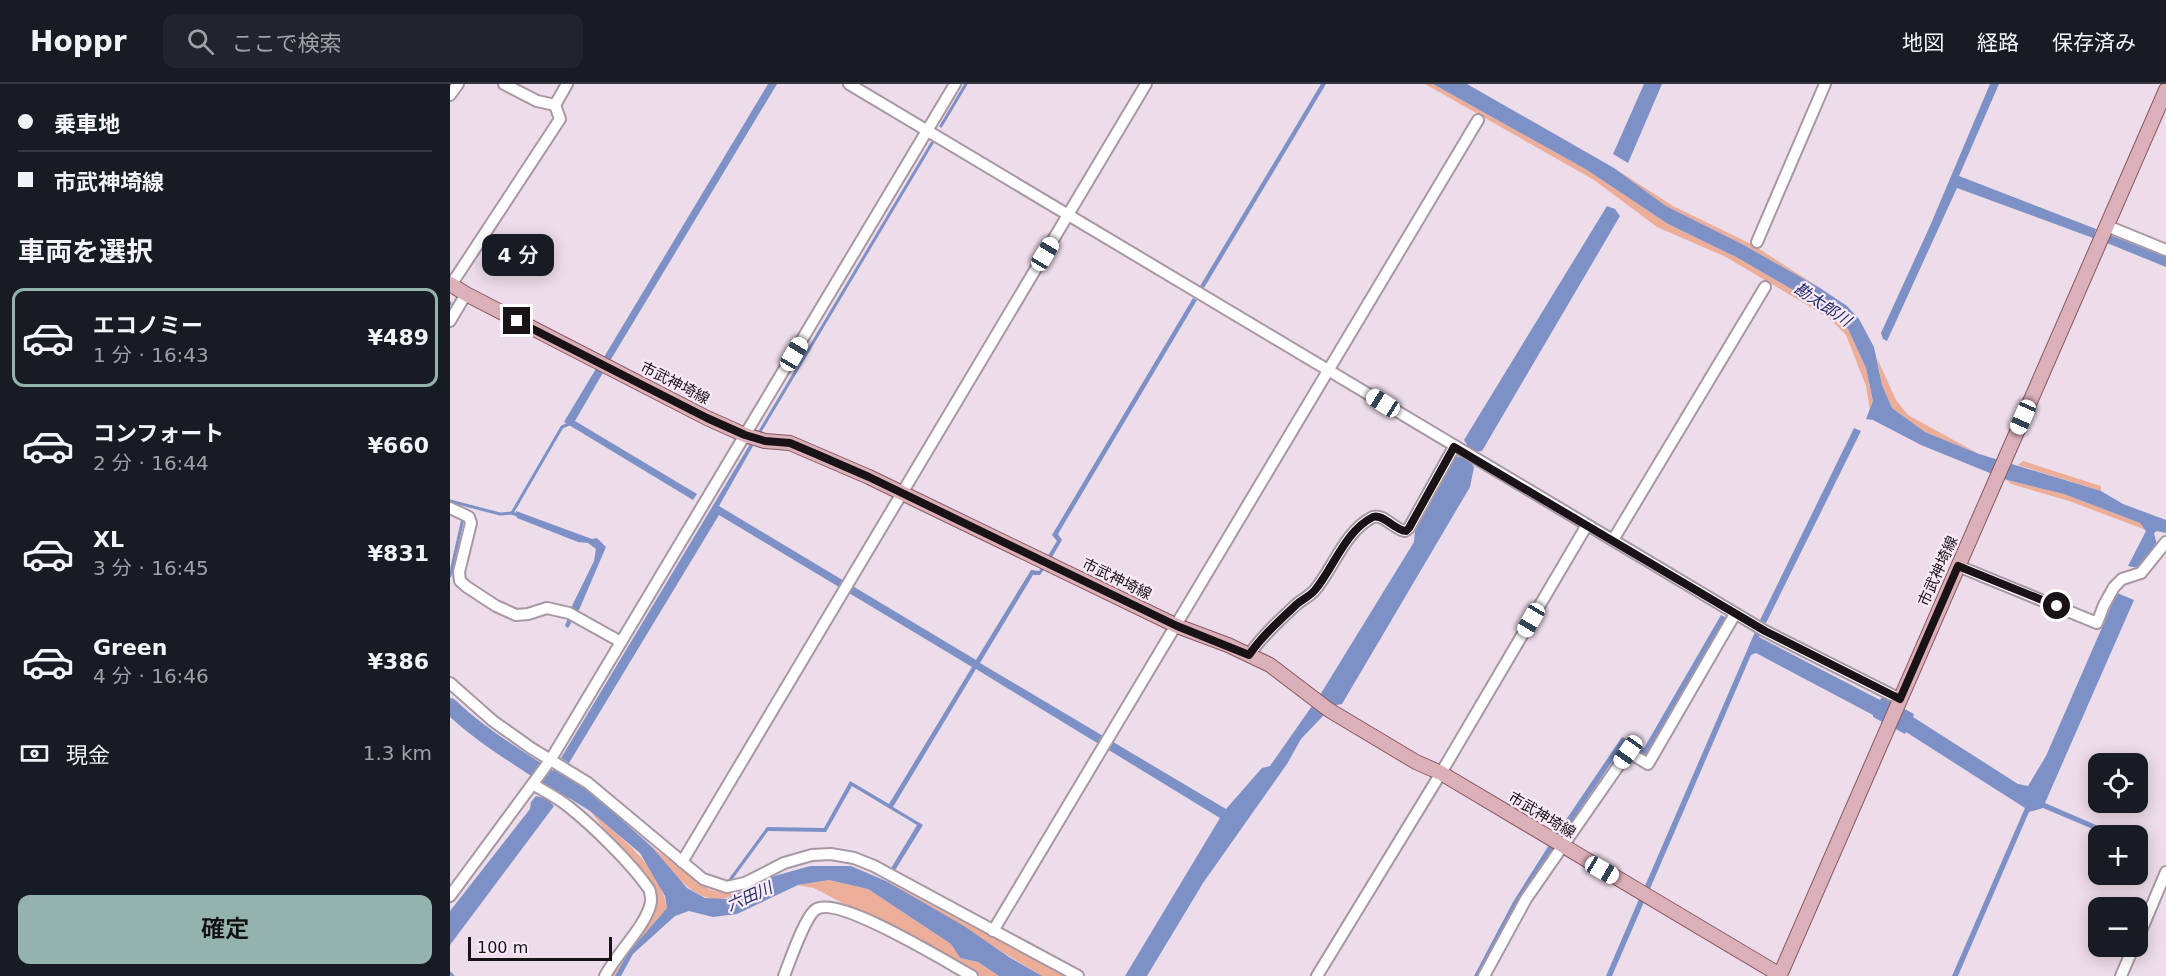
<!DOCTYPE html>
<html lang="ja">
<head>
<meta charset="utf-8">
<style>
  :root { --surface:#171b24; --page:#20242c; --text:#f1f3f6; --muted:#9ea1a6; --line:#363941; --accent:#95b3ad }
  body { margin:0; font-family:"DejaVu Sans","Noto Sans JP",sans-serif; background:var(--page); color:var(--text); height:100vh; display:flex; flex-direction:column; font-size:22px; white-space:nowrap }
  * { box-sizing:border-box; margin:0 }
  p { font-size:20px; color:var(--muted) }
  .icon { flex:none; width:33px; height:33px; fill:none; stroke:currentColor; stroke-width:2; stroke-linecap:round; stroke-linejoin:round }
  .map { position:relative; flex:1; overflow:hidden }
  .sheet { display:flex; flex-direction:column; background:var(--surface); width:450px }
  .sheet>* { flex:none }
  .top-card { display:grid; align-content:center; height:132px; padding:0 18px; background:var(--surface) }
  .fabs { position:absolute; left:1638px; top:669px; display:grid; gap:12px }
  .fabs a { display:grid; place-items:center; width:60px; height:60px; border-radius:12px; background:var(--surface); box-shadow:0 3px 15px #0003; font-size:30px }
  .scale { position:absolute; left:18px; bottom:15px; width:144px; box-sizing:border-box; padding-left:6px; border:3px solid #191318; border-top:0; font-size:16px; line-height:21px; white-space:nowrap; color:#191318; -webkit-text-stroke:4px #fae9f6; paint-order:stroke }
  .end { position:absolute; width:27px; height:27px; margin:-14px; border:8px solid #191318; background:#fff; box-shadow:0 0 0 3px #fff }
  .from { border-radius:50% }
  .bubble { position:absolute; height:42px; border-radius:12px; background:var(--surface); box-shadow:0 3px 15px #0003; font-size:20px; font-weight:600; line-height:42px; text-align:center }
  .car { position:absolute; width:18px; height:36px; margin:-18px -9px; border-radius:8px; box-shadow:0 0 4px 2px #0007; background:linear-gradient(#fff 24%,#345 0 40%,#fff 0 76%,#345 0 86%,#fff 0) }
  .top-card b { display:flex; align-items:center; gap:21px; height:57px; font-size:22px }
  .top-card b+b { border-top:2px solid var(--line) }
  .top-card i { width:15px; height:15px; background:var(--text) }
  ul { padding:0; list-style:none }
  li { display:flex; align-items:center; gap:18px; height:99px; margin:0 12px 9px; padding:0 6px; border:3px solid transparent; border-radius:12px }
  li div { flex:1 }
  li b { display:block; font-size:22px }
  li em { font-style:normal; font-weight:600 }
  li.on { border-color:var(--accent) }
  li>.icon { width:54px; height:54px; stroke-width:1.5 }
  h2 { padding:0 18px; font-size:27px; line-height:72px }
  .pay { display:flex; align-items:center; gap:15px; height:66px; padding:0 18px; font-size:22px }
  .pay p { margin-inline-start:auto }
  .button { display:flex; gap:12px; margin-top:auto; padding:12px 18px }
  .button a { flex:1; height:69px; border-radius:12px; background:var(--accent); color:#111; font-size:24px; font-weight:600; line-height:69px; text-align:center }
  header { display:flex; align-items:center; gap:36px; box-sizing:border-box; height:84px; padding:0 30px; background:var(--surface); border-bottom:2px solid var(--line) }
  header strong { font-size:28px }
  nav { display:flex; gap:33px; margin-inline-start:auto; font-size:21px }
  .search { width:420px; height:54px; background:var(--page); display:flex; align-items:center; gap:15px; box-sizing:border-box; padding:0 21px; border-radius:12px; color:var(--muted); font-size:22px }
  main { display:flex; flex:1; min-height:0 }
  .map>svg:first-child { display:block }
</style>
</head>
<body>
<header>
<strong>Hoppr</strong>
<div class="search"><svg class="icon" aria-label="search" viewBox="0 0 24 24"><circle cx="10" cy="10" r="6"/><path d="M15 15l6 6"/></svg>ここで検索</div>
<nav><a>地図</a><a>経路</a><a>保存済み</a></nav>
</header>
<main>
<section class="sheet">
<div class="top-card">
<b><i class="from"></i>乗車地</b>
<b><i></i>市武神埼線</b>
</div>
<h2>車両を選択</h2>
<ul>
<li class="on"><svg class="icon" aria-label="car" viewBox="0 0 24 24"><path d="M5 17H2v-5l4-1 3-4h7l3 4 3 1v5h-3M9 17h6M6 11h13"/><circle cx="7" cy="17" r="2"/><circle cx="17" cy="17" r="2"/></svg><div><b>エコノミー</b><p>1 分 · 16:43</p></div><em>¥489</em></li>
<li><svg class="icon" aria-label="car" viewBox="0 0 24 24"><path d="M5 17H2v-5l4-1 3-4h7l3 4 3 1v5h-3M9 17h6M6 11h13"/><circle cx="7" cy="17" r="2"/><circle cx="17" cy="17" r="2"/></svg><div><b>コンフォート</b><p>2 分 · 16:44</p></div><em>¥660</em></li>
<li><svg class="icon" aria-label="car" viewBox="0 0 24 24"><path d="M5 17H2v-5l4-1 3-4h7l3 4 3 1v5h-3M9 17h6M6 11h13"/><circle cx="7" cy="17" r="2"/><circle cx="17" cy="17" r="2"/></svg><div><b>XL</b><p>3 分 · 16:45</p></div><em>¥831</em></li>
<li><svg class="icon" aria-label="car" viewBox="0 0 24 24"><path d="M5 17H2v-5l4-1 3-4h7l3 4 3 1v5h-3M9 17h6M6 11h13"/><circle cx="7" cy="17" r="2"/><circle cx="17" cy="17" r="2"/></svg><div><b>Green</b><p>4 分 · 16:46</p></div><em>¥386</em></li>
</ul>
<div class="pay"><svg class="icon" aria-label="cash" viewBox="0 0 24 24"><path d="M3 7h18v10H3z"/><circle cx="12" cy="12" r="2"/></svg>現金<p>1.3 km</p></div>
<div class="button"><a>確定</a></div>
</section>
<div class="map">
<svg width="1716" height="892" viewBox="0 0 1716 892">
  <rect width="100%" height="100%" fill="#eddce9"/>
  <g fill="#edae99">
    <path d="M 975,0 L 983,0 L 1137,86 L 1218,140 L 1288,174 L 1377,226 L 1398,245 L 1416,284 L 1423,317 L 1420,327 L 1416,302 L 1396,251 L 1379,234 L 1276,173 L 1207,143 L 1144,96 Z"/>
    <path d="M 1164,84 L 1223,122 L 1303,161 L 1370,204 L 1292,160 L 1216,122 Z"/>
    <path d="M 1427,274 L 1446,316 L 1458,331 L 1529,370 L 1475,348 L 1442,324 L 1432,301 Z"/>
    <path d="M 1573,377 L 1651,402 L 1651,407 L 1568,381 Z"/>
    <path d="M 1557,396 L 1614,410 L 1690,439 L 1696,446 L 1619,417 L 1561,400 Z"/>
    <path d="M 140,727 C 170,753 210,781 217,824 L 178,869 L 165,892 L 159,892 L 202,831 L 206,809 Z"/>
    <path d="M 202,763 L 260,806 L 286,810 C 249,830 223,787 202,763 Z"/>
    <path d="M 379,796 L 418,805 L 501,860 L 510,874 L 528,878 L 549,892 L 530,892 L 364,804 L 348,801 Z"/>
    <path d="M 436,797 L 615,892 L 592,892 Z"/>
  </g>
  <g fill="#7e91c6">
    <path d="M 318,0 L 327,0 L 160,277 L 154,273 Z"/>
    <path d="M 871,0 L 876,0 L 754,204 L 750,202 Z"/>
    <path d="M 983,0 L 1017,0 L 1164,84 L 1216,122 L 1292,160 L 1370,204 L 1397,222 L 1409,235 L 1424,263 L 1432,301 L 1442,324 L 1475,348 L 1529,370 L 1651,407 L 1673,420 L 1716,436 L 1716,449 L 1707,447 L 1704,449 L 1707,461 L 1688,484 L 1678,482 L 1696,447 L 1690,439 L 1614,410 L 1557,396 L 1471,361 L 1423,336 L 1416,335 L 1423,317 L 1416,284 L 1398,245 L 1377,226 L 1288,174 L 1218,140 L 1137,86 Z"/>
    <path d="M 1194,0 L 1212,0 L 1178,79 L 1163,70 Z"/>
    <path d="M 1540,0 L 1549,0 L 1509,92 L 1646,145 L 1643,154 L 1507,104 L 1437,257 L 1433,255 L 1431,249 L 1480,142 Z"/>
    <path d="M 1157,122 L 1165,125 L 1170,132 L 1032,367 L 1025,368 L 1020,378 L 1024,383 L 1020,403 L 892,620 L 880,622 L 872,633 L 851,655 L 837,680 L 753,799 L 697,892 L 675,892 L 770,734 L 526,585 L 443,723 L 473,741 L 444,788 L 440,786 L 467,741 L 402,702 L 376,748 L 318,747 L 282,796 L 278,796 L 317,743 L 374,744 L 400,697 L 439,720 L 522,583 L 269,431 L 119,679 L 111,674 L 300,360 L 303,362 L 269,422 L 526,576 L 581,486 L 589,487 L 592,483 L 595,484 L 590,491 L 583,491 L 530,579 L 776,725 L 812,684 L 820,682 L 862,622 L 867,622 L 870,611 L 964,458 L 965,447 L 1006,372 L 1013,374 L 1019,364 L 1014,356 Z"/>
    <path d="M 1660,151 L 1716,173 L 1716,183 L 1657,159 Z"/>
    <path d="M 743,214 L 747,216 L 608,450 L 612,456 L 601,475 L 597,473 L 607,457 L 602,451 Z"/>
    <path d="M 147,283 L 154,287 L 125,337 L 247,410 L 243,416 L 114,338 Z"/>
    <path d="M 1404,344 L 1411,347 L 1316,539 L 1310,536 Z"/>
    <path d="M 66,427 L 142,455 L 147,454 L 156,463 L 129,526 L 118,544 L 115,542 L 122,522 L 144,477 L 146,465 L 138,459 L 128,458 L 67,434 Z"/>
    <path d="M 1667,509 L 1684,516 L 1595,719 L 1669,751 L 1657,751 L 1593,724 L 1579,728 L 1508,892 L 1502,892 L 1575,724 L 1456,648 L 1455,650 L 1423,633 L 1423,631 L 1306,569 L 1301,571 L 1199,807 L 1194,804 L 1305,548 L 1310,550 L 1309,553 L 1430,616 L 1432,613 L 1464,630 L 1463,633 L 1568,700 L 1578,702 L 1596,672 Z"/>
    <path d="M 1271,531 L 1277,534 L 1196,673 L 1174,660 L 1110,755 L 1105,752 L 1172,653 L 1194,664 Z"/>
    <path d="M 104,685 L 144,711 L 202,763 L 237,804 L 255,814 L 277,815 L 314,795 L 360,782 L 401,782 L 436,797 L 514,842 L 559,873 L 592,892 L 549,892 L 528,878 L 510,874 L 501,860 L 418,805 L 379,796 L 348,801 L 287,830 L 263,833 L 239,827 L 225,832 L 183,870 L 171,892 L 165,892 L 178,869 L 217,824 L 215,812 L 190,769 L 140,727 L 95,699 Z"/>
    <path d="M 86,712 L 97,715 L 104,722 L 0,861 L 0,827 L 80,725 L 81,718 Z"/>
    <path d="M 1099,761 L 1104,764 L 1066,820 L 1028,892 L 1024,892 L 1063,818 Z"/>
    <path d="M 1189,815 L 1194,818 L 1162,892 L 1156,892 Z"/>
  </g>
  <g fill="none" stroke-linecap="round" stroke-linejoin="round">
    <g stroke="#7e91c6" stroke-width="3">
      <path d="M 491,42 L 516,0"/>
      <path d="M 0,219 L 0,220"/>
      <path d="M 309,349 L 482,59"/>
      <path d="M 0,417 L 50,430 L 62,429 L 70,432"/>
      <path d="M 62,429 L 112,343 L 119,340"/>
      <path d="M 0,492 L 13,434"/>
      <path d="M 0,889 L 3,892"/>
    </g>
    <path stroke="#7e91c6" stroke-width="16" d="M 0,622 C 34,655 78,679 117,706"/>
    <g stroke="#a898a4" stroke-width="14">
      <g id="minor">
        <path d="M 54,0 L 87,17 L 105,21"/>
        <path d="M 399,0 L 1315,547 L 1450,615"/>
        <path d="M 0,11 L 8,0"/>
        <path d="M 105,21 L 117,0"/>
        <path d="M 1657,142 L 1716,166"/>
        <path d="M 1307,158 L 1375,0"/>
        <path d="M 1,201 L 110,35 L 105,21"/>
        <path d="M 0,237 L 16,210"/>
        <path d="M 0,424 L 19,433 L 21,439 L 9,488 L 10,497 L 17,503 L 46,522 L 66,531 L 78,530 L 97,524 L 119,529 L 171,558"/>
        <path d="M 1163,456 L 1315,203"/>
        <path d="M 1508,482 L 1647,539 L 1654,521 L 1664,503 L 1672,495 L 1691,489 L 1716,458"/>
        <path d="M 799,571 C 812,552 830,536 847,520 C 853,515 860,512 865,506 C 884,483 895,447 923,433 C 933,429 945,446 955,447 L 959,444 L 1004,363"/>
        <path d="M 0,599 L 43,637 L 81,664 L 138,699 L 253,795 L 277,803 L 295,799 L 334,779 L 362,771 L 381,770 L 404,774 L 424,782 L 628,892"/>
        <path d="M 84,701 C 96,708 108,714 119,723 C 144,743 181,779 199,805 C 201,809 201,814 201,818 C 197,841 166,870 155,892"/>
        <path d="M 232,778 L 696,0"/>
        <path d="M 0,812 L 101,675 L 505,0"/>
        <path d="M 543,847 L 1028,36"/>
        <path d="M 1688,854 L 1716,788"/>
        <path d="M 334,892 C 340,877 354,835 365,826 C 386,809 498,879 522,892"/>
        <path d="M 867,892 L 991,689 L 1137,441"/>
        <path d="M 1034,892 L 1076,815 L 1178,668 L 1198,680 L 1285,530"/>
        <path d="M 1671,892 L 1684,862"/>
      </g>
    </g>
    <g stroke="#885762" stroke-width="16">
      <path id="major" d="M 0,200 L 16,210 L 257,334 L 295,351 L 315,357 L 340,359 L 419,393 L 727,542 L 778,561 L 820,581 L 879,626 L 966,678 L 991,689 L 1330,891 L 1716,6"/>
    </g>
    <use href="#minor" stroke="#fff" stroke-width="10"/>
    <use href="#major" stroke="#dcb0b9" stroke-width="14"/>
  </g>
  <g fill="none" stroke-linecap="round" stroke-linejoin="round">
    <path stroke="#191318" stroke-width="8" d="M 67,237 L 257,334 L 295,351 L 315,357 L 340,359 L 366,370 L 419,393 L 727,542 L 799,571 C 812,552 830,536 847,520 C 853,515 860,512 865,506 C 884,483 895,447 923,433 C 933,429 945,447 956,447 L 959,444 L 1004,363 L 1315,547 L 1450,615 L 1508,482 L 1607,522"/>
  </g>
  <g text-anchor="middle" stroke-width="4.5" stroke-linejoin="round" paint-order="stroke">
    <g font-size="15" fill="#191318" stroke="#fae9f6">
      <text transform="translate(225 299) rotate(27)" y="5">市武神埼線</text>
      <text transform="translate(1488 487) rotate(-66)" y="5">市武神埼線</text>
      <text transform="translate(667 495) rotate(26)" y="5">市武神埼線</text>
      <text transform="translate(1092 731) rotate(31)" y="5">市武神埼線</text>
    </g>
    <g font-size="16" font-style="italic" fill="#1f2d6d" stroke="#fae9f6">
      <text transform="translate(1373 220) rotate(34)" y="6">勘太郎川</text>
      <text transform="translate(299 812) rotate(-24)" y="6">六田川</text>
    </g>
  </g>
</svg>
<div class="fabs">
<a><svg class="icon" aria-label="locate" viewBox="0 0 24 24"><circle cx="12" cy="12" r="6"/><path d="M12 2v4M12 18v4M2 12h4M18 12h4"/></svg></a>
<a>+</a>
<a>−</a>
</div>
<div class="scale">100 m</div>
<i class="end from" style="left:1607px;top:522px"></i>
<i class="end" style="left:67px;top:237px"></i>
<div class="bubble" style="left:32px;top:150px;width:72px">4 分</div>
<i class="car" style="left:595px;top:170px;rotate:31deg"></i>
<i class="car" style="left:344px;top:270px;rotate:31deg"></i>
<i class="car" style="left:933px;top:319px;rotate:302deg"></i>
<i class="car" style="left:1573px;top:333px;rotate:204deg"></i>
<i class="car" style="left:1081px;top:536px;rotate:210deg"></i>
<i class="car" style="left:1178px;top:668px;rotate:215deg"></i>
<i class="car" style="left:1152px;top:786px;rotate:120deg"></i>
</div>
</main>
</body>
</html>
